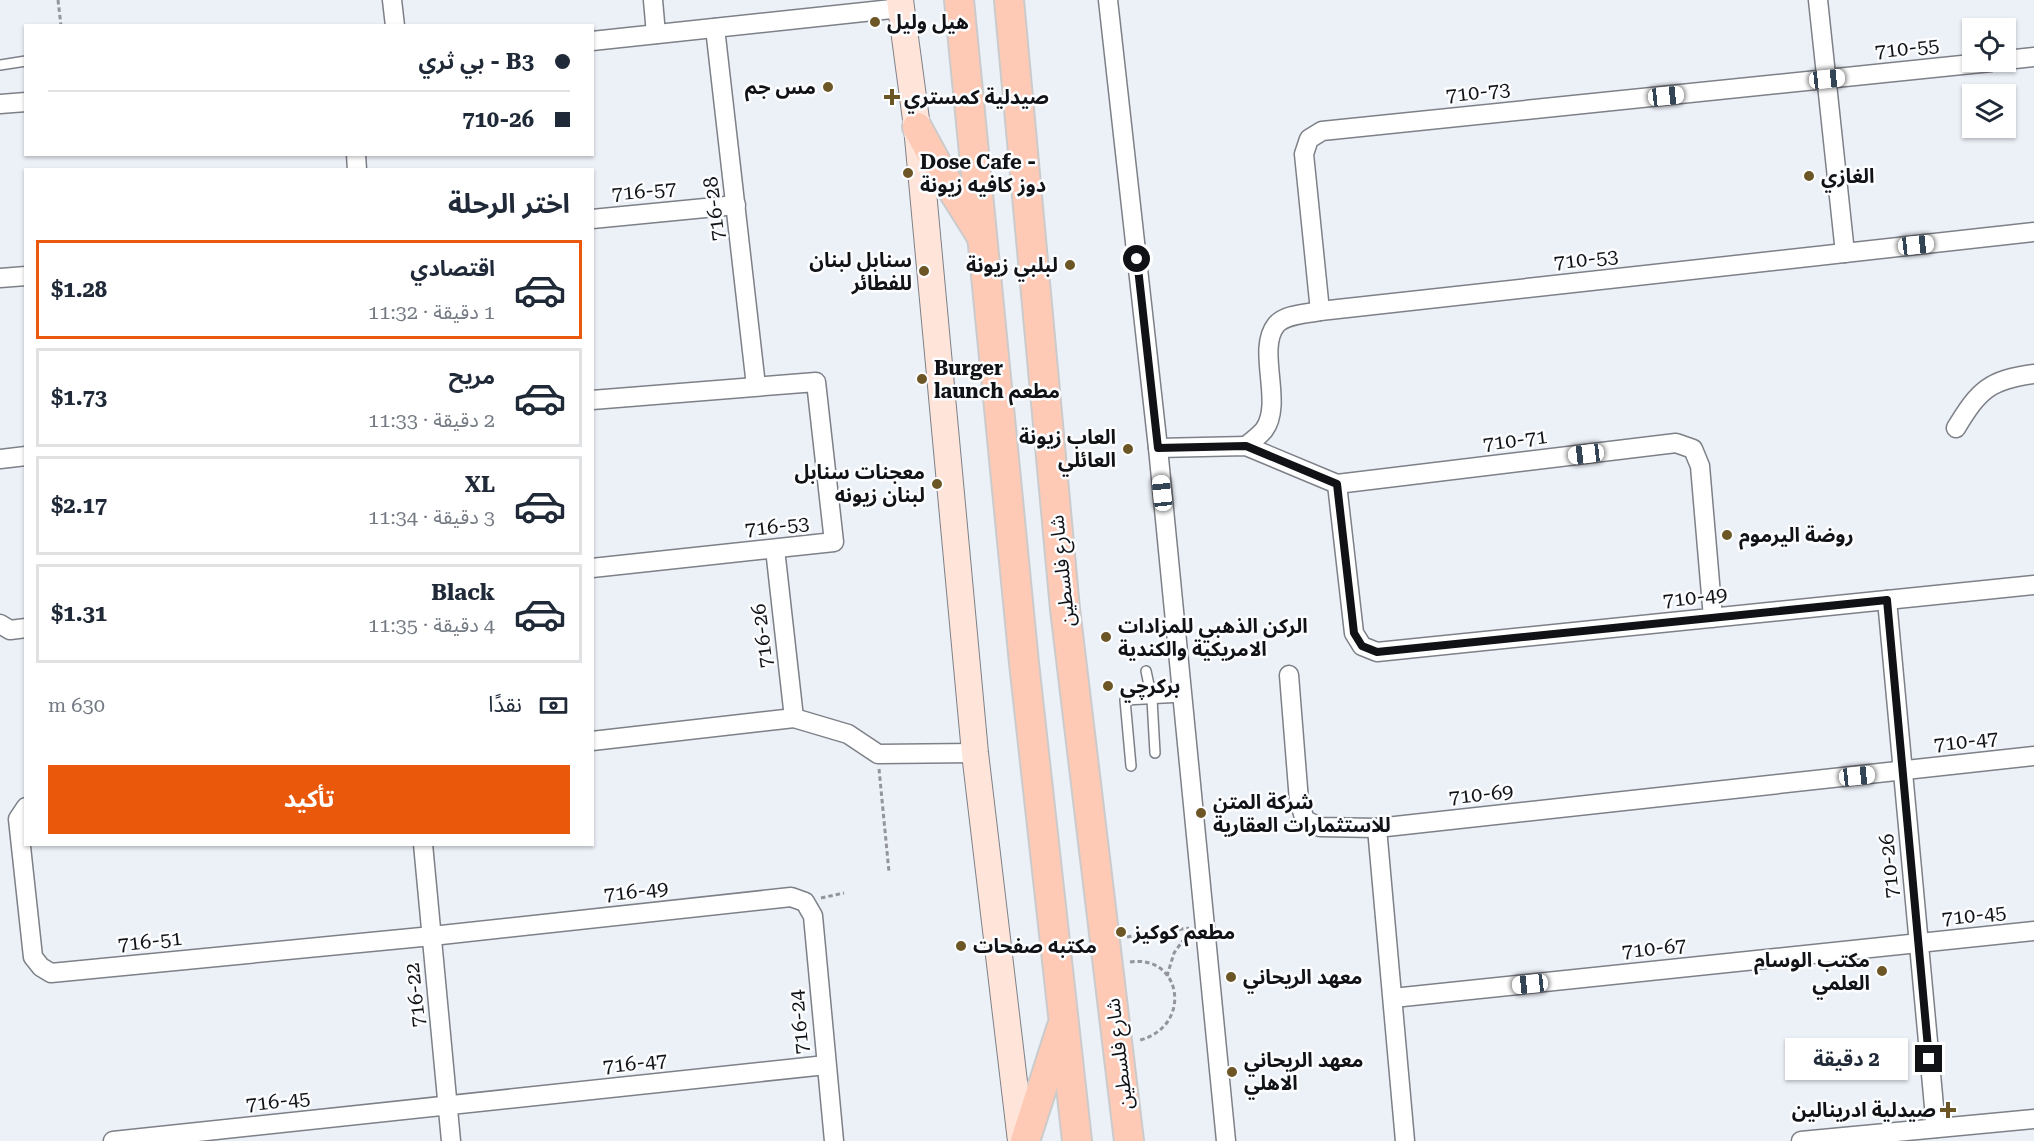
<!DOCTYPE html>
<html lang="ar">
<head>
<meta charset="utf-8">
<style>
  :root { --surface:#fff; --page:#f6f6f7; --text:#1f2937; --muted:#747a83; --line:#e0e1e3; --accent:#ea580c }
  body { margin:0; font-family:"Roboto Serif","Noto Sans Arabic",serif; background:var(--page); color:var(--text); direction:rtl; height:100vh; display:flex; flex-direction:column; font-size:22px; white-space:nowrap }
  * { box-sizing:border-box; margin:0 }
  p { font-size:20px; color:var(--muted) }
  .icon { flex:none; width:33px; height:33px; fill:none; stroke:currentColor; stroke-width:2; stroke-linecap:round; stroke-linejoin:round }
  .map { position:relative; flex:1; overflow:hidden; direction:ltr }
  .panel { position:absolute; left:24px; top:168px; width:570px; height:678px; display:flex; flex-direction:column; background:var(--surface); border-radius:0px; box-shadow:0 2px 4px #0004; direction:rtl }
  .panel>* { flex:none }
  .banner { position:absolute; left:24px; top:24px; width:570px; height:132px; border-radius:0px; box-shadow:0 2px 4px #0004; direction:rtl; display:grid; align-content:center; height:132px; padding:0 24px; background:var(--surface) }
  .controls { position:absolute; left:1962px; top:18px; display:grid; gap:12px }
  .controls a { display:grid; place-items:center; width:54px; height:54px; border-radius:0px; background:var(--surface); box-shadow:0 2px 4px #0004; font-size:30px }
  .end { position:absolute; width:27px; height:27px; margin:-14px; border:8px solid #111215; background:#fff; box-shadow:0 0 0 3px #fff }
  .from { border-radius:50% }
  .bubble { position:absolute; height:42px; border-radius:0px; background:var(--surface); box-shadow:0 2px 4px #0004; font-size:20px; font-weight:700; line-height:42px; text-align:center; direction:rtl }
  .car { position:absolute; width:18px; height:36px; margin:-18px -9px; border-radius:8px; box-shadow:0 0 4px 2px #0007; background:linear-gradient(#fff 24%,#345 0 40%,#fff 0 76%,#345 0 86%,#fff 0) }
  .banner b { display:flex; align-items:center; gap:21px; height:57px; font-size:22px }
  .banner b+b { border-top:2px solid var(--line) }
  .banner i { width:15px; height:15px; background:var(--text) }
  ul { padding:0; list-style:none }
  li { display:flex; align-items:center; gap:18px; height:99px; margin:0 12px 9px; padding:0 12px; border:3px solid var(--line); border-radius:0px }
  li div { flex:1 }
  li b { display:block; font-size:22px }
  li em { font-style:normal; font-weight:700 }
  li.on { border-color:var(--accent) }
  li>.icon { width:54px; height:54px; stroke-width:1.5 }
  h2 { padding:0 24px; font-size:27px; line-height:72px }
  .pay { display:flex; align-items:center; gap:15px; height:66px; padding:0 24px; font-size:22px }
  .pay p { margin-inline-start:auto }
  .primary-button { display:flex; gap:12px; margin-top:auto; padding:12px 24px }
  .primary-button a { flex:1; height:69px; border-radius:0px; background:var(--accent); color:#fff; font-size:24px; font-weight:700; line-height:69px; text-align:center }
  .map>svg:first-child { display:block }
</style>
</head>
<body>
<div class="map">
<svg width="2034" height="1141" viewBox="0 0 2034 1141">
  <rect width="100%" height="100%" fill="#ecf0f7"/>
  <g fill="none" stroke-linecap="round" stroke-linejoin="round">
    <g stroke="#7d8087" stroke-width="12">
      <g id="lane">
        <path d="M 0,65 L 26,61"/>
        <path d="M 1146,671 L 1152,699 L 1155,753"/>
        <path d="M 1131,766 L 1125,700 L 1183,697"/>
      </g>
    </g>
    <g stroke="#7d8087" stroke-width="21">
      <g id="street">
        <path d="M 392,0 L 395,26"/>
        <path d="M 653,0 L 656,34"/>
        <path d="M 1108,0 L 1158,448 L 1226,1141"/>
        <path d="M 1818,0 L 1845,253"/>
        <path d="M 715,28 L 756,386"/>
        <path d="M 592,41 L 901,8"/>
        <path d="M 2006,60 L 2034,57"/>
        <path d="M 0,104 L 26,102"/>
        <path d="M 356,154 L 357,170"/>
        <path d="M 592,219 L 736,205"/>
        <path d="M 0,278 L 26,276"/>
        <path d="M 1320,311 L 1304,154 L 1309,139 L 1322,131 L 1991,62"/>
        <path d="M 592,400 L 816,382 L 834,542 L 592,568"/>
        <path d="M 1956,428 C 1979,390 1989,380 2034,374"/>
        <path d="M 1246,446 C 1252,441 1259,436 1264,430 C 1284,403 1256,350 1276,325 C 1285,314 1306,314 1320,311 L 2034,232"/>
        <path d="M 1158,448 L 1246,446 L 1337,484"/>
        <path d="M 0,459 L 26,456"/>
        <path d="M 775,549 L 794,718"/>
        <path d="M 1887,600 L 1936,1128"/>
        <path d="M 1713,618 L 1700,466 L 1693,449 L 1676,443 L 1337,484 L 1354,633 L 1362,646 L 1377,652 L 2034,585"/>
        <path d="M 0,624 L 10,630 L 26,628"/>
        <path d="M 1289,675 L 1299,801 L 1305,820 L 1320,827 L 1377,828"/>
        <path d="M 592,741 L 794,718 L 848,734 L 878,754 L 975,753"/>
        <path d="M 26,807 L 18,819 L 33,957 L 41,967 L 51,973 L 432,936 L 791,897 L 805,902 L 813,916 L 834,1141"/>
        <path d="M 423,844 L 451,1141"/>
        <path d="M 1393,998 L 2034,931"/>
        <path d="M 113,1141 L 826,1065"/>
        <path d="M 1405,1141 L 1377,828 L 2034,756"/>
        <path d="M 1801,1141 L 2034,1119"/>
      </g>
    </g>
    <g stroke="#7d8087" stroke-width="28">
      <path id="secondary" d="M 900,0 L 917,127 L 975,753 L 1021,1141"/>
    </g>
    <g stroke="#cbcbcc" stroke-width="32">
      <g id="primary">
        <path d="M 959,0 L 1024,663 L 1077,1141"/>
        <path d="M 1009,0 L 1065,609 L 1129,1141"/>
        <path d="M 917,127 L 943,175 L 980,234"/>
        <path d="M 1025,1141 L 1061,1029"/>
      </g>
    </g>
    <g stroke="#93959b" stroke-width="3" stroke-dasharray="4.5 3" stroke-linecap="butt">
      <path d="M 58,0 L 61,26"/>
      <path d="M 879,769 L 889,872"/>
      <path d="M 821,898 L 844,893"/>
      <path d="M 1127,937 L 1189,928"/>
      <path d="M 1130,962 C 1182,954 1193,1026 1140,1040"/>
      <path d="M 1167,976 L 1174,953 L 1189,932"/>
    </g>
    <use href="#lane" stroke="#fff" stroke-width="9"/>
    <use href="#street" stroke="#fff" stroke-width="18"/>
    <use href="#secondary" stroke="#ffe4da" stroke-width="26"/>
    <use href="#primary" stroke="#ffcab5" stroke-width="28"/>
  </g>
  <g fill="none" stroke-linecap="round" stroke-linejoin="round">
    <path stroke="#111215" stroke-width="8" d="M 1137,259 L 1158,448 L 1246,446 L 1337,484 L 1354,633 L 1362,646 L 1377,652 L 1887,600 L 1929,1059"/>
  </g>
  <g fill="#6d5626" stroke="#fcfdff" stroke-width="2">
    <circle cx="875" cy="22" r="6"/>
    <circle cx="828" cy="87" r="6"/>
    <path d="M889 88h6v6h6v6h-6v6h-6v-6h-6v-6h6z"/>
    <circle cx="908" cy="173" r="6"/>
    <circle cx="1809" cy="176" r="6"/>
    <circle cx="1070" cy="265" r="6"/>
    <circle cx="924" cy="271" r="6"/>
    <circle cx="922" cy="379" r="6"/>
    <circle cx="1128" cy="449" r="6"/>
    <circle cx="937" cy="484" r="6"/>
    <circle cx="1727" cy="535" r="6"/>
    <circle cx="1106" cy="637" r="6"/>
    <circle cx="1108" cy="686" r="6"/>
    <circle cx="1201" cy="813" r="6"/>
    <circle cx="1121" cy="932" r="6"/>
    <circle cx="961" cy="946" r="6"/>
    <circle cx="1882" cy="971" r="6"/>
    <circle cx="1231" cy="977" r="6"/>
    <circle cx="1232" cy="1072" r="6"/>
    <path d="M1945 1101h6v6h6v6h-6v6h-6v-6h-6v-6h6z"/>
  </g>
  <g text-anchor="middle" stroke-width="5" stroke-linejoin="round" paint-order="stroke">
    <g font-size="20" font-weight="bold" fill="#111215" stroke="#fcfdff" text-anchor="start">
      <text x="887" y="29">هيل وليل</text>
      <text x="816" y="94" text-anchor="end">مس جم</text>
      <text x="904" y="104">صيدلية كمستري</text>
      <text x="920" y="169">Dose Cafe -<tspan x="920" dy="23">دوز كافيه زيونة</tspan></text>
      <text x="1821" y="183">الغازي</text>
      <text x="912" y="267" text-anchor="end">سنابل لبنان<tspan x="912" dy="23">للفطائر</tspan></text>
      <text x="1058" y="272" text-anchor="end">لبلبي زيونة</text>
      <text x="934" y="375">Burger<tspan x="934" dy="23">launch مطعم</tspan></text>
      <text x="1116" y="444" text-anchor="end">العاب زيونة<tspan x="1116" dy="23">العائلي</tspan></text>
      <text x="925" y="479" text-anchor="end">معجنات سنابل<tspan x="925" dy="23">لبنان زيونه</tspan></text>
      <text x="1739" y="542">روضة اليرموم</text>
      <text x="1118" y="633">الركن الذهبي للمزادات<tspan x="1118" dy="23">الامريكية والكندية</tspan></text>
      <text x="1120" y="693">بركرچي</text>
      <text x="1213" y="809">شركة المتن<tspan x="1213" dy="23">للاستثمارات العقارية</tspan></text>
      <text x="1133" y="939">مطعم كوكيز</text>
      <text x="973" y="953">مكتبه صفحات</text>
      <text x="1870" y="967" text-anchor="end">مكتب الوسام<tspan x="1870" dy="23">العلمي</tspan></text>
      <text x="1243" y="984">معهد الريحاني</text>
      <text x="1244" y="1067">معهد الريحاني<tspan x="1244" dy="23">الاهلي</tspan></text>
      <text x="1936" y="1117" text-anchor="end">صيدلية ادرينالين</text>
    </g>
    <g font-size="20" fill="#111215" stroke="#fcfdff">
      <text transform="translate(1907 48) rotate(-6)" y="7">710-55</text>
      <text transform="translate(1478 92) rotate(-6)" y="7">710-73</text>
      <text transform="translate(644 191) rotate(-5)" y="7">716-57</text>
      <text transform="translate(714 209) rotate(-97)" y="7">716-28</text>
      <text transform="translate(1586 259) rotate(-6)" y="7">710-53</text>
      <text transform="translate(1515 440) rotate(-7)" y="7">710-71</text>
      <text transform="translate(777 526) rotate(-6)" y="7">716-53</text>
      <text transform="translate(1062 571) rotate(-96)" y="7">شارع فلسطين</text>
      <text transform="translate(1695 597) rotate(-6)" y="7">710-49</text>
      <text transform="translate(762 636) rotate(-97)" y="7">716-26</text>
      <text transform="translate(1966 741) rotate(-6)" y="7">710-47</text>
      <text transform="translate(1481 794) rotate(-6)" y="7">710-69</text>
      <text transform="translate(1889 866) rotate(-95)" y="7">710-26</text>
      <text transform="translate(636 891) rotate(-6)" y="7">716-49</text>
      <text transform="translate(1974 915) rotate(-6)" y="7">710-45</text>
      <text transform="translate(150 941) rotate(-6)" y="7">716-51</text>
      <text transform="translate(1654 948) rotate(-6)" y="7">710-67</text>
      <text transform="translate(415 995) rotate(-96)" y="7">716-22</text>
      <text transform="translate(799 1022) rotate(-95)" y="7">716-24</text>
      <text transform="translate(1119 1054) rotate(-97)" y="7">شارع فلسطين</text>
      <text transform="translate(635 1063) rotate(-6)" y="7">716-47</text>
      <text transform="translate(278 1101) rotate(-6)" y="7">716-45</text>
    </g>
  </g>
</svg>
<div class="controls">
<a><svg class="icon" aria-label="locate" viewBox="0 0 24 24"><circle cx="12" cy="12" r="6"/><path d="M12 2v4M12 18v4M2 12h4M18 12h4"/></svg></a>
<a><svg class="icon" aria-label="layers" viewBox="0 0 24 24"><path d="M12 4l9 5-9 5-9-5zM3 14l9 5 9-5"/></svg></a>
</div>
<i class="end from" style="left:1137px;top:259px"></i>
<i class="end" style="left:1929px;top:1059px"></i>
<div class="bubble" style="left:1785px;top:1038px;width:123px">2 دقيقة</div>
<i class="car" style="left:1827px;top:79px;rotate:84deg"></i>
<i class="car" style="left:1666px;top:96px;rotate:84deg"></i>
<i class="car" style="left:1916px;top:245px;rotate:84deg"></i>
<i class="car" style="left:1586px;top:454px;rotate:263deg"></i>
<i class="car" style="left:1162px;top:493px;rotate:354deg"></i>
<i class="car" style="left:1857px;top:776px;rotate:84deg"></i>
<i class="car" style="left:1530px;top:984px;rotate:264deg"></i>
<div class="banner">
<b><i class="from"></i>B3 - بي ثري</b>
<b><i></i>710-26</b>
</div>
<section class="panel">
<h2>اختر الرحلة</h2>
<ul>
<li class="on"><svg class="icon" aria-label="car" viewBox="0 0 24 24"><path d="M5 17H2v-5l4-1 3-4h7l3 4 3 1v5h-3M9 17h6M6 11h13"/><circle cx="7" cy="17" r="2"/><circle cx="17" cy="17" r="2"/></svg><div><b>اقتصادي</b><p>1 دقيقة · 11:32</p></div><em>$1.28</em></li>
<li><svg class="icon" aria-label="car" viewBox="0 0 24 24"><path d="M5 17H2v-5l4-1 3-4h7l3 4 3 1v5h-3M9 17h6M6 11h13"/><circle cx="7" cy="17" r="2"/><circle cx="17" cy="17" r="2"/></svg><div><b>مريح</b><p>2 دقيقة · 11:33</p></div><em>$1.73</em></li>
<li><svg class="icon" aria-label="car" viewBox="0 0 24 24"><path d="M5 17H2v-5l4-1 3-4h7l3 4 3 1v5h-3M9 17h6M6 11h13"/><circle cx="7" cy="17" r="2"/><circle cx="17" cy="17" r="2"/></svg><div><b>XL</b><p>3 دقيقة · 11:34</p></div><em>$2.17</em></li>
<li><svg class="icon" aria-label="car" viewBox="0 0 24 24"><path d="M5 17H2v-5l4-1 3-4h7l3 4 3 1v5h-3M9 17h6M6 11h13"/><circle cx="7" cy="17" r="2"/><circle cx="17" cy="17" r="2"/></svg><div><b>Black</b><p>4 دقيقة · 11:35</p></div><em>$1.31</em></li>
</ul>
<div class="pay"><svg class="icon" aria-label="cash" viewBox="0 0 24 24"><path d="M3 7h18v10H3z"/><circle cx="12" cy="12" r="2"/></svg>نقدًا<p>630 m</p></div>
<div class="primary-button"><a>تأكيد</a></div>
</section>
</div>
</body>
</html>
